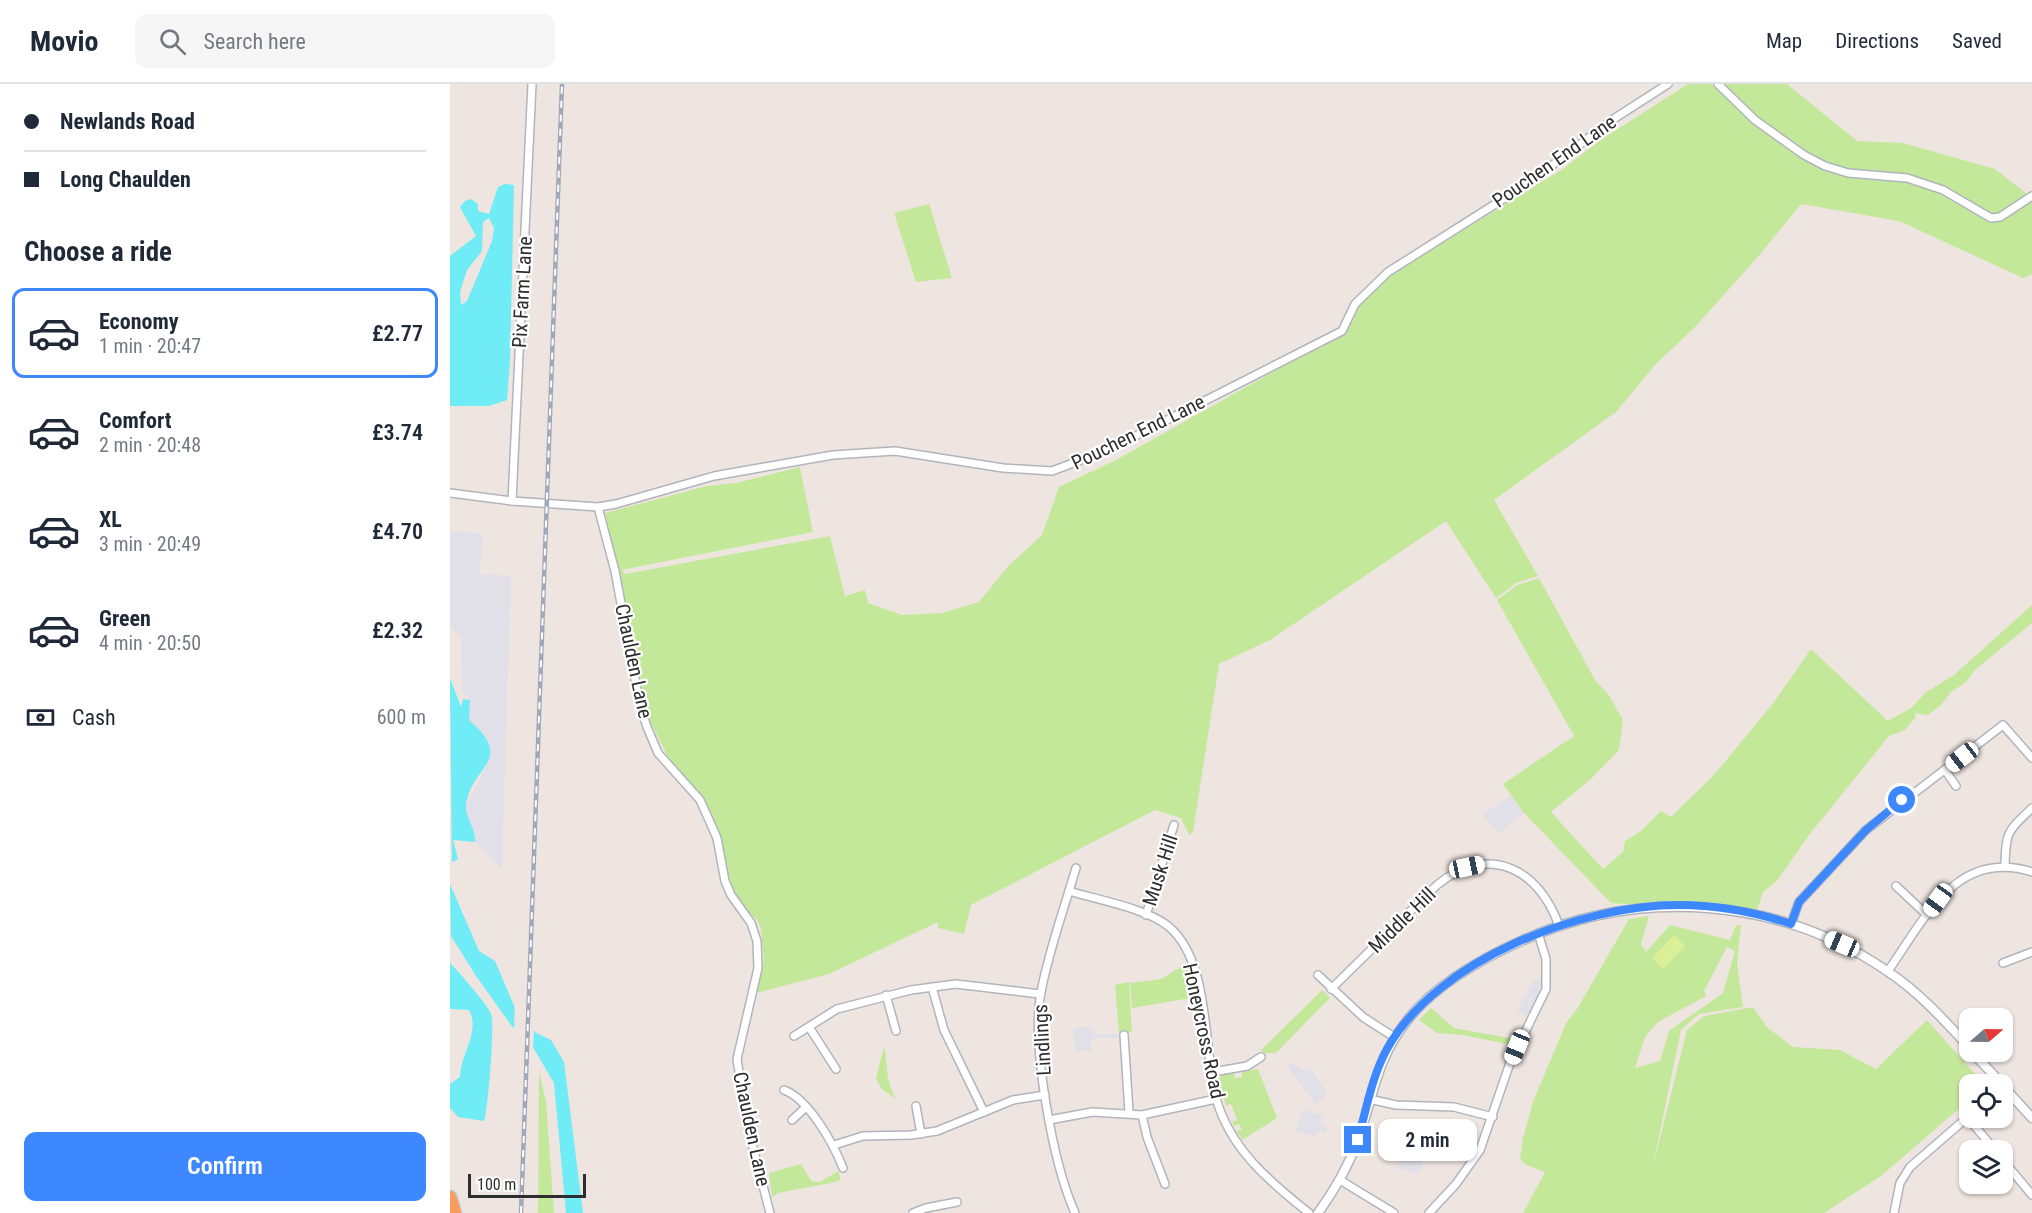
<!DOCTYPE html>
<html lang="en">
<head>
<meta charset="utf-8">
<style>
  :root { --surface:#fff; --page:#f6f6f7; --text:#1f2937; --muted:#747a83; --line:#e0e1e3; --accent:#3d87ff }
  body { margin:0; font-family:"Roboto Condensed",sans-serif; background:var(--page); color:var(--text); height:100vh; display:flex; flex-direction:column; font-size:22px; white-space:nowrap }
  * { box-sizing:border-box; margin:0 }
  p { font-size:20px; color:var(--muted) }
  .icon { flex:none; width:33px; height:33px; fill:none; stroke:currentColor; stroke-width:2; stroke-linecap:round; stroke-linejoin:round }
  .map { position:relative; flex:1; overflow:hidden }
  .panel { display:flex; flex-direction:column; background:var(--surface); width:450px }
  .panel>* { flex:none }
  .top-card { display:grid; align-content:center; height:132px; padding:0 24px; background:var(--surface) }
  .needle { width:39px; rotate:70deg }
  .tools { position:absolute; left:1509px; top:924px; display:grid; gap:12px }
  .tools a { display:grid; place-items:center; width:54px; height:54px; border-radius:12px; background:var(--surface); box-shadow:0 2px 4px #0004; font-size:30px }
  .scale { position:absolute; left:18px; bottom:15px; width:118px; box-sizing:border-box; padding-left:6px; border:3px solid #2d2d2d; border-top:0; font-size:16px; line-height:21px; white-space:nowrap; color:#2d2d2d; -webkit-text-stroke:4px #fff; paint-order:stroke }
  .end { position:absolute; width:27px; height:27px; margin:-14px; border:8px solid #3d87ff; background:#fff; box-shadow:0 0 0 3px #fff }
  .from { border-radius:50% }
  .bubble { position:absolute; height:42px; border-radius:12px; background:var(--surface); box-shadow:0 2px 4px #0004; font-size:20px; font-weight:600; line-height:42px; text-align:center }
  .car { position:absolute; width:18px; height:36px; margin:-18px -9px; border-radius:8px; box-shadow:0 0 4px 2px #0007; background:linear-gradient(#fff 24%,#345 0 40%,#fff 0 76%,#345 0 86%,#fff 0) }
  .top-card b { display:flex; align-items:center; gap:21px; height:57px; font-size:22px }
  .top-card b+b { border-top:2px solid var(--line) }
  .top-card i { width:15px; height:15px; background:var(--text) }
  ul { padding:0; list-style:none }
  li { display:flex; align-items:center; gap:18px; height:90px; margin:0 12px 9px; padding:0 12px; border:3px solid transparent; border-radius:12px }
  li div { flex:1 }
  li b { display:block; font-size:22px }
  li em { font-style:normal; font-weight:600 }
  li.current { border-color:var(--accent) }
  li>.icon { width:54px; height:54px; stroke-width:1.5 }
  h2 { padding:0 24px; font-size:27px; line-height:72px }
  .pay { display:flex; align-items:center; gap:15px; height:66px; padding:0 24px; font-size:22px }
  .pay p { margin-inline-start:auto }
  .primary-button { display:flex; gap:12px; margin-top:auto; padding:12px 24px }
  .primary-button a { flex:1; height:69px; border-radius:12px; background:var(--accent); color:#fff; font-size:24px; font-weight:600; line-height:69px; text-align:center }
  header { display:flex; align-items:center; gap:36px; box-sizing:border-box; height:84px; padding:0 30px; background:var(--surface); border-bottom:2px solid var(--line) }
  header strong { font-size:28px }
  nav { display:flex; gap:33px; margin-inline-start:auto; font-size:21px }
  .search { width:420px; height:54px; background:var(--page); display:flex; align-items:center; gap:15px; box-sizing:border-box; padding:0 21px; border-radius:12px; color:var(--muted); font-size:22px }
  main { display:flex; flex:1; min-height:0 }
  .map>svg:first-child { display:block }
</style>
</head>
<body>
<header>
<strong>Movio</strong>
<div class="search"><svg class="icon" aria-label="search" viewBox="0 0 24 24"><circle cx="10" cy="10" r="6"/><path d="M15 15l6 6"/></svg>Search here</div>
<nav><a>Map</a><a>Directions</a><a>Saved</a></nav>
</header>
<main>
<section class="panel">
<div class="top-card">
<b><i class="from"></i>Newlands Road</b>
<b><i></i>Long Chaulden</b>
</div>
<h2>Choose a ride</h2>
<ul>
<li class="current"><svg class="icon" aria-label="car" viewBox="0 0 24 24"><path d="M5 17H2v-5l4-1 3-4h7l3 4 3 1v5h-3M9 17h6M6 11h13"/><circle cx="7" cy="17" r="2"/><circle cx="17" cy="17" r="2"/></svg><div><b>Economy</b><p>1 min · 20:47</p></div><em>£2.77</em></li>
<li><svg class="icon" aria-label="car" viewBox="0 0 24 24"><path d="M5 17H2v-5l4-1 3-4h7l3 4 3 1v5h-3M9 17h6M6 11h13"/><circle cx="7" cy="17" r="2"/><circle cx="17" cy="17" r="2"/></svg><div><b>Comfort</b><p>2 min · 20:48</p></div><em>£3.74</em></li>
<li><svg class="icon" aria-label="car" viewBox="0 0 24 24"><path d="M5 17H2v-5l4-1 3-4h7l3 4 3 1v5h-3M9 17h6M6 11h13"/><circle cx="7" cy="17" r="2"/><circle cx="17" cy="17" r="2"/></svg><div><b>XL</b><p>3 min · 20:49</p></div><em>£4.70</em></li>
<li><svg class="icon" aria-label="car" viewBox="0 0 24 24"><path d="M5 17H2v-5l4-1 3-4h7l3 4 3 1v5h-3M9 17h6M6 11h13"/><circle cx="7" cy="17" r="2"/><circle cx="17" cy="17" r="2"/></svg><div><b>Green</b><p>4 min · 20:50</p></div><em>£2.32</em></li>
</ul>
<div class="pay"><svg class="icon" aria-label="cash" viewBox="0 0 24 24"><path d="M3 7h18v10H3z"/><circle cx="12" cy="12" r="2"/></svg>Cash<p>600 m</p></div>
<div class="primary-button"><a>Confirm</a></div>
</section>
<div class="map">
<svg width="1582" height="1129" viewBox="0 0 1582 1129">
  <rect width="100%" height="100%" fill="#efe5e0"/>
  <g fill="#e1e0e8">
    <path d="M 0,447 L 33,450 L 30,490 L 61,492 L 52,786 L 25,758 L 16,723 L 37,680 L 19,636 L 20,616 L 12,606 L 11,552 L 1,544 L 0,539 Z"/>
    <path d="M 1062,711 L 1074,729 L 1049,749 L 1032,730 Z"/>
    <path d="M 1092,894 L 1087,913 L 1077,932 L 1067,926 L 1084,897 Z"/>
    <path d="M 642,942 L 643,951 L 667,950 L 668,953 L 644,955 L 641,958 L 642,966 L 625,968 L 623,944 Z"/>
    <path d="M 842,979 L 855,987 L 860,983 L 877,1010 L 865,1020 L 837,982 Z"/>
    <path d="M 853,1025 L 873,1032 L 870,1039 L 877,1044 L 876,1049 L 868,1047 L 866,1053 L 846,1047 Z"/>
    <path d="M 917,1056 L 948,1068 L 954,1065 L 955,1061 L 977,1068 L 968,1091 L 948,1084 L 950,1078 L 947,1074 L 915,1061 Z"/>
  </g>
  <g fill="#c4e89a" fill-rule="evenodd">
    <path d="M 1238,0 L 1337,0 L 1407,57 L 1453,59 L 1545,85 L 1577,110 L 1582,107 L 1582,190 L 1573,194 L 1449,137 L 1351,120 L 1312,168 L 1246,242 L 1206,280 L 1166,328 L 1044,416 L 1088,492 L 1066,499 L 1046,514 L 996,437 L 820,556 L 769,580 L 743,748 L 739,751 L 731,734 L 705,726 L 521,821 L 514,850 L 488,844 L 488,838 L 379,890 L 306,909 L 314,877 L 311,845 L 307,836 L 292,821 L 283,806 L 263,733 L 249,708 L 218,673 L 198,633 L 155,429 L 257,402 L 286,399 L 350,383 L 363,448 L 172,486 L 175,490 L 380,452 L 395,512 L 415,506 L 418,519 L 452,531 L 492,529 L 529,518 L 559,481 L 592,451 L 609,403 L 666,376 L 898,246 L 909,223 L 943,189 L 1113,85 L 1149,57 Z"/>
    <path d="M 479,120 L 502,194 L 466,198 L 444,129 Z"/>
    <path d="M 1089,494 L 1145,596 L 1158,610 L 1173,636 L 1169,666 L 1143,693 L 1101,728 L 1153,785 L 1173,768 L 1175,757 L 1191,747 L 1211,727 L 1221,733 L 1264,691 L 1324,618 L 1361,565 L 1438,637 L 1461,624 L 1476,608 L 1504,591 L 1582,521 L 1582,539 L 1525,586 L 1515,599 L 1501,608 L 1491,621 L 1478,631 L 1465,629 L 1466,633 L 1455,646 L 1439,652 L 1359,751 L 1327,797 L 1313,808 L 1307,826 L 1241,817 L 1192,821 L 1161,819 L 1074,729 L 1053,700 L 1124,652 L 1047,516 L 1067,501 Z"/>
    <path d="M 1199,832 L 1191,860 L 1196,868 L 1220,841 L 1280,856 L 1286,841 L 1291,841 L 1287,879 L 1293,923 L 1249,930 L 1231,946 L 1202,1086 L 1237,946 L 1254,932 L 1303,923 L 1317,943 L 1343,963 L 1390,966 L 1426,985 L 1477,936 L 1534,1000 L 1520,1000 L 1519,1016 L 1431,1092 L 1374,1129 L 1073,1129 L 1095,1088 L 1076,1081 L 1070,1075 L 1073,1054 L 1083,1018 L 1116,939 L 1127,925 L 1179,835 ZM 1277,863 L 1285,867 L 1273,909 L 1219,947 L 1210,977 L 1185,984 L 1195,953 L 1208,938 L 1256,912 L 1254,907 Z"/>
    <path d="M 736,880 L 746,913 L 682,924 L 680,899 L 711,895 Z"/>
    <path d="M 679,898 L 682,948 L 669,950 L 665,901 Z"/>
    <path d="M 872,906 L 880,914 L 826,969 L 814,969 L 811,966 Z"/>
    <path d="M 981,924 L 1004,944 L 1065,955 L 1062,961 L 1012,951 L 987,949 L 969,936 Z"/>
    <path d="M 434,962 C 439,985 434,992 446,1015 L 432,1005 L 426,995 Z"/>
    <path d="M 808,985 L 827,1034 L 792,1056 L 787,1047 L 792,1045 L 789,1040 L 784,1042 L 782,1038 L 787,1036 L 781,1020 L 776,1022 L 769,995 L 774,989 L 784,988 L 785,994 L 792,993 L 792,987 Z"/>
    <path d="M 89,988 L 96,1017 L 104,1129 L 88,1129 Z"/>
    <path d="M 351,1080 L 361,1097 L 370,1098 L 388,1087 L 391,1095 L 386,1098 L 328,1109 L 322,1113 L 319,1089 Z"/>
  </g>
  <path fill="#dbef96" d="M 1224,851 L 1235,862 L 1213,885 L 1202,874 Z"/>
  <g fill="#6fecf5" fill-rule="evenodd">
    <path d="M 55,100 L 64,101 L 60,277 L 57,316 L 39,322 L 0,322 L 0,172 L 26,152 L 10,123 L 15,117 L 21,115 L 28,120 L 28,127 L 39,130 L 48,103 ZM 39,134 L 44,144 L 42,157 L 17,217 L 11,221 L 10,208 L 17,186 L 32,167 L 33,138 Z"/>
    <path d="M 0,594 L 11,623 L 13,615 L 20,616 L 19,636 C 66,677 22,680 16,721 C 15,733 26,745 25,758 L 3,756 L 8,775 L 2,778 Z"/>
    <path d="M 0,800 L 29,867 L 45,877 L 65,924 L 86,949 L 101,956 L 114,978 L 133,1129 L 116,1129 L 104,999 L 84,965 L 61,941 L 26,892 L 1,852 Z"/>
    <path d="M 0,879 C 8,887 38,921 41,930 C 45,939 38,1027 34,1037 L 8,1033 L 0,1024 L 0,1000 L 10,993 C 10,970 31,948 19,926 L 0,925 Z"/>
  </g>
  <path fill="#efe5e0" d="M 65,916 L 84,941 L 83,970 L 64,947 Z"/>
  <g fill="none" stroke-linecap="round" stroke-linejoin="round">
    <g stroke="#b0b5bd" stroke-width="10">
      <g id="minor">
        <path d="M 1268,0 L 1305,36 L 1354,71 L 1375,82 L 1398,89 L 1457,94 L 1493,106 L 1541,134 L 1550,133 L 1582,112"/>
        <path d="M 0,409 L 62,417 L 148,423 L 166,420 L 264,392 L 383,371 L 445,367 L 553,384 L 602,387 L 660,365 L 892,247 L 905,220 L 938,188 L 1080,98 L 1165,34 L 1218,0"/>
        <path d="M 62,417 L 82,0"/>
        <path d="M 148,423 L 165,487 L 190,622 L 197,643 L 208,669 L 250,716 L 267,754 L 275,797 L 281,811 L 301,839 L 307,857 L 308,884 L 287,975 L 298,1044 L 320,1129"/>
        <path d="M 1495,686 L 1506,702"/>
        <path d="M 1555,781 C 1556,747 1557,748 1582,724"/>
        <path d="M 1446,802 L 1477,831"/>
        <path d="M 619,807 C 648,816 695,824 718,842 C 761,877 753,965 766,1014 C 780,1065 820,1098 859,1129"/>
        <path d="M 696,831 L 724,741"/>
        <path d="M 1341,840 L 1349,818 L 1416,746 L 1553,641 L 1582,674"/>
        <path d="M 1553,879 L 1582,868"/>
        <path d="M 1438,887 C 1474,836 1506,764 1582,788"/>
        <path d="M 868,891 L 913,933 L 944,953"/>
        <path d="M 482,903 L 494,946 L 534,1028"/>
        <path d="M 881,905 L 987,801 C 1038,759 1089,784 1109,842"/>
        <path d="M 436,911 L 446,947"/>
        <path d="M 359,943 L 386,985"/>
        <path d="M 674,951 L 679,1028"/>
        <path d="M 344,952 L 387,925 L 461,906 L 506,900 L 590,910"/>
        <path d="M 763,988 L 797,982 L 811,973"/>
        <path d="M 334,1006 C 359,1015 384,1061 393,1084"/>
        <path d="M 919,1015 L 946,1021 L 1004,1023 L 1043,1033"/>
        <path d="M 466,1022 L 471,1050"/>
        <path d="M 692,1031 L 697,1053 L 715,1100"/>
        <path d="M 1517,1033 L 1545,1066"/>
        <path d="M 342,1036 L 355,1024"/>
        <path d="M 599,1036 L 642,1028 L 692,1031 L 766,1015"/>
        <path d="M 384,1061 L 413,1052 L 461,1051 L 487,1047 L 563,1016 L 595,1011"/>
        <path d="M 1552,1075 L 1582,1111"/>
        <path d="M 890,1096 L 944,1129"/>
        <path d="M 463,1129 L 476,1124 L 507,1118"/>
        <path d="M 625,1129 C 603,1079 581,962 591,908 C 599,866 614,825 626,784"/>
        <path d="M 979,1129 L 1006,1100 L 1030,1066 L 1060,979 L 1096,905 L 1096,875 L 1088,849"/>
        <path d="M 1444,1129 L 1450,1099 L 1460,1083 L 1520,1031"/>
      </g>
    </g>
    <g stroke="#b0b5bd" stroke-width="11">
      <g id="tertiary">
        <path d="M 1522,968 L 1552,1000"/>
        <path d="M 1552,1001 L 1582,1034"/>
        <path d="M 868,1129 C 884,1107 898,1083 907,1058 C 925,1009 925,976 959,934 C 987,900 1031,875 1071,857 C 1190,803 1329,813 1437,887 C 1469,908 1494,936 1520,964"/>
      </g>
    </g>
    <g stroke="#c4c4c4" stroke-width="15">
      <path id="trunk" d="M 0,1113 L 5,1129"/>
    </g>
    <use href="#minor" stroke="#fff" stroke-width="7"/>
    <use href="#tertiary" stroke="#fff" stroke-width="8"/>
    <use href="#trunk" stroke="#fc9c5c" stroke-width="12"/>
    <g stroke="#a1a9b8" stroke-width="4.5">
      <path id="rail" d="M 71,1129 L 112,0"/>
    </g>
    <use href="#rail" stroke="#fff" stroke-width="2" stroke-dasharray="7" stroke-linecap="butt"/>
  </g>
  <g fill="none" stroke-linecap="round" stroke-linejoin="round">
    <path stroke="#3d87ff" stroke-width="8" d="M 908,1056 C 916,1026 922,992 937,965 C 987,875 1131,821 1229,821 C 1267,821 1305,828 1341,840 L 1349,818 L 1416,746 L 1452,716"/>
  </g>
  <g text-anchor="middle" stroke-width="4.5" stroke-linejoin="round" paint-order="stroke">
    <g font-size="20" fill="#2d2d2d" stroke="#fff">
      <text transform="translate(1104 77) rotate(-35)" y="7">Pouchen End Lane</text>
      <text transform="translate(72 208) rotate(-87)" y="7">Pix Farm Lane</text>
      <text transform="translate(688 348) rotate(-26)" y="7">Pouchen End Lane</text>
      <text transform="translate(184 577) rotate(78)" y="7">Chaulden Lane</text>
      <text transform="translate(710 786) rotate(-72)" y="7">Musk Hill</text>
      <text transform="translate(952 836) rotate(-44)" y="7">Middle Hill</text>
      <text transform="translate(754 947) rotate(78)" y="7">Honeycross Road</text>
      <text transform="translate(592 956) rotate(-93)" y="7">Lindlings</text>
      <text transform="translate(302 1045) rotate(78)" y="7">Chaulden Lane</text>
    </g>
  </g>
</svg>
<div class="tools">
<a><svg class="needle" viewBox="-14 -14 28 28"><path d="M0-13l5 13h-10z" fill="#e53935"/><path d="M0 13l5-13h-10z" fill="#747a83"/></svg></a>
<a><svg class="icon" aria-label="locate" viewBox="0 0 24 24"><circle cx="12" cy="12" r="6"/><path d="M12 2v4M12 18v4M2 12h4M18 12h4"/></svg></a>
<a><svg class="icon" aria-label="layers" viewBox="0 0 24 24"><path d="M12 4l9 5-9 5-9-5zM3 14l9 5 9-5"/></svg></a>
</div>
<div class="scale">100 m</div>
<i class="end from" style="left:1452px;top:716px"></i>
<i class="end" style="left:908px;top:1056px"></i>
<div class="bubble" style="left:928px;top:1035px;width:99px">2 min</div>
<i class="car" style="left:1512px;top:673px;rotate:232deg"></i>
<i class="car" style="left:1017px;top:783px;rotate:78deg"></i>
<i class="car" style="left:1488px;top:816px;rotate:216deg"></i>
<i class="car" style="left:1392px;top:860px;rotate:293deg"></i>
<i class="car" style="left:1067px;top:963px;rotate:202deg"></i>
</div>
</main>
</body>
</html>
